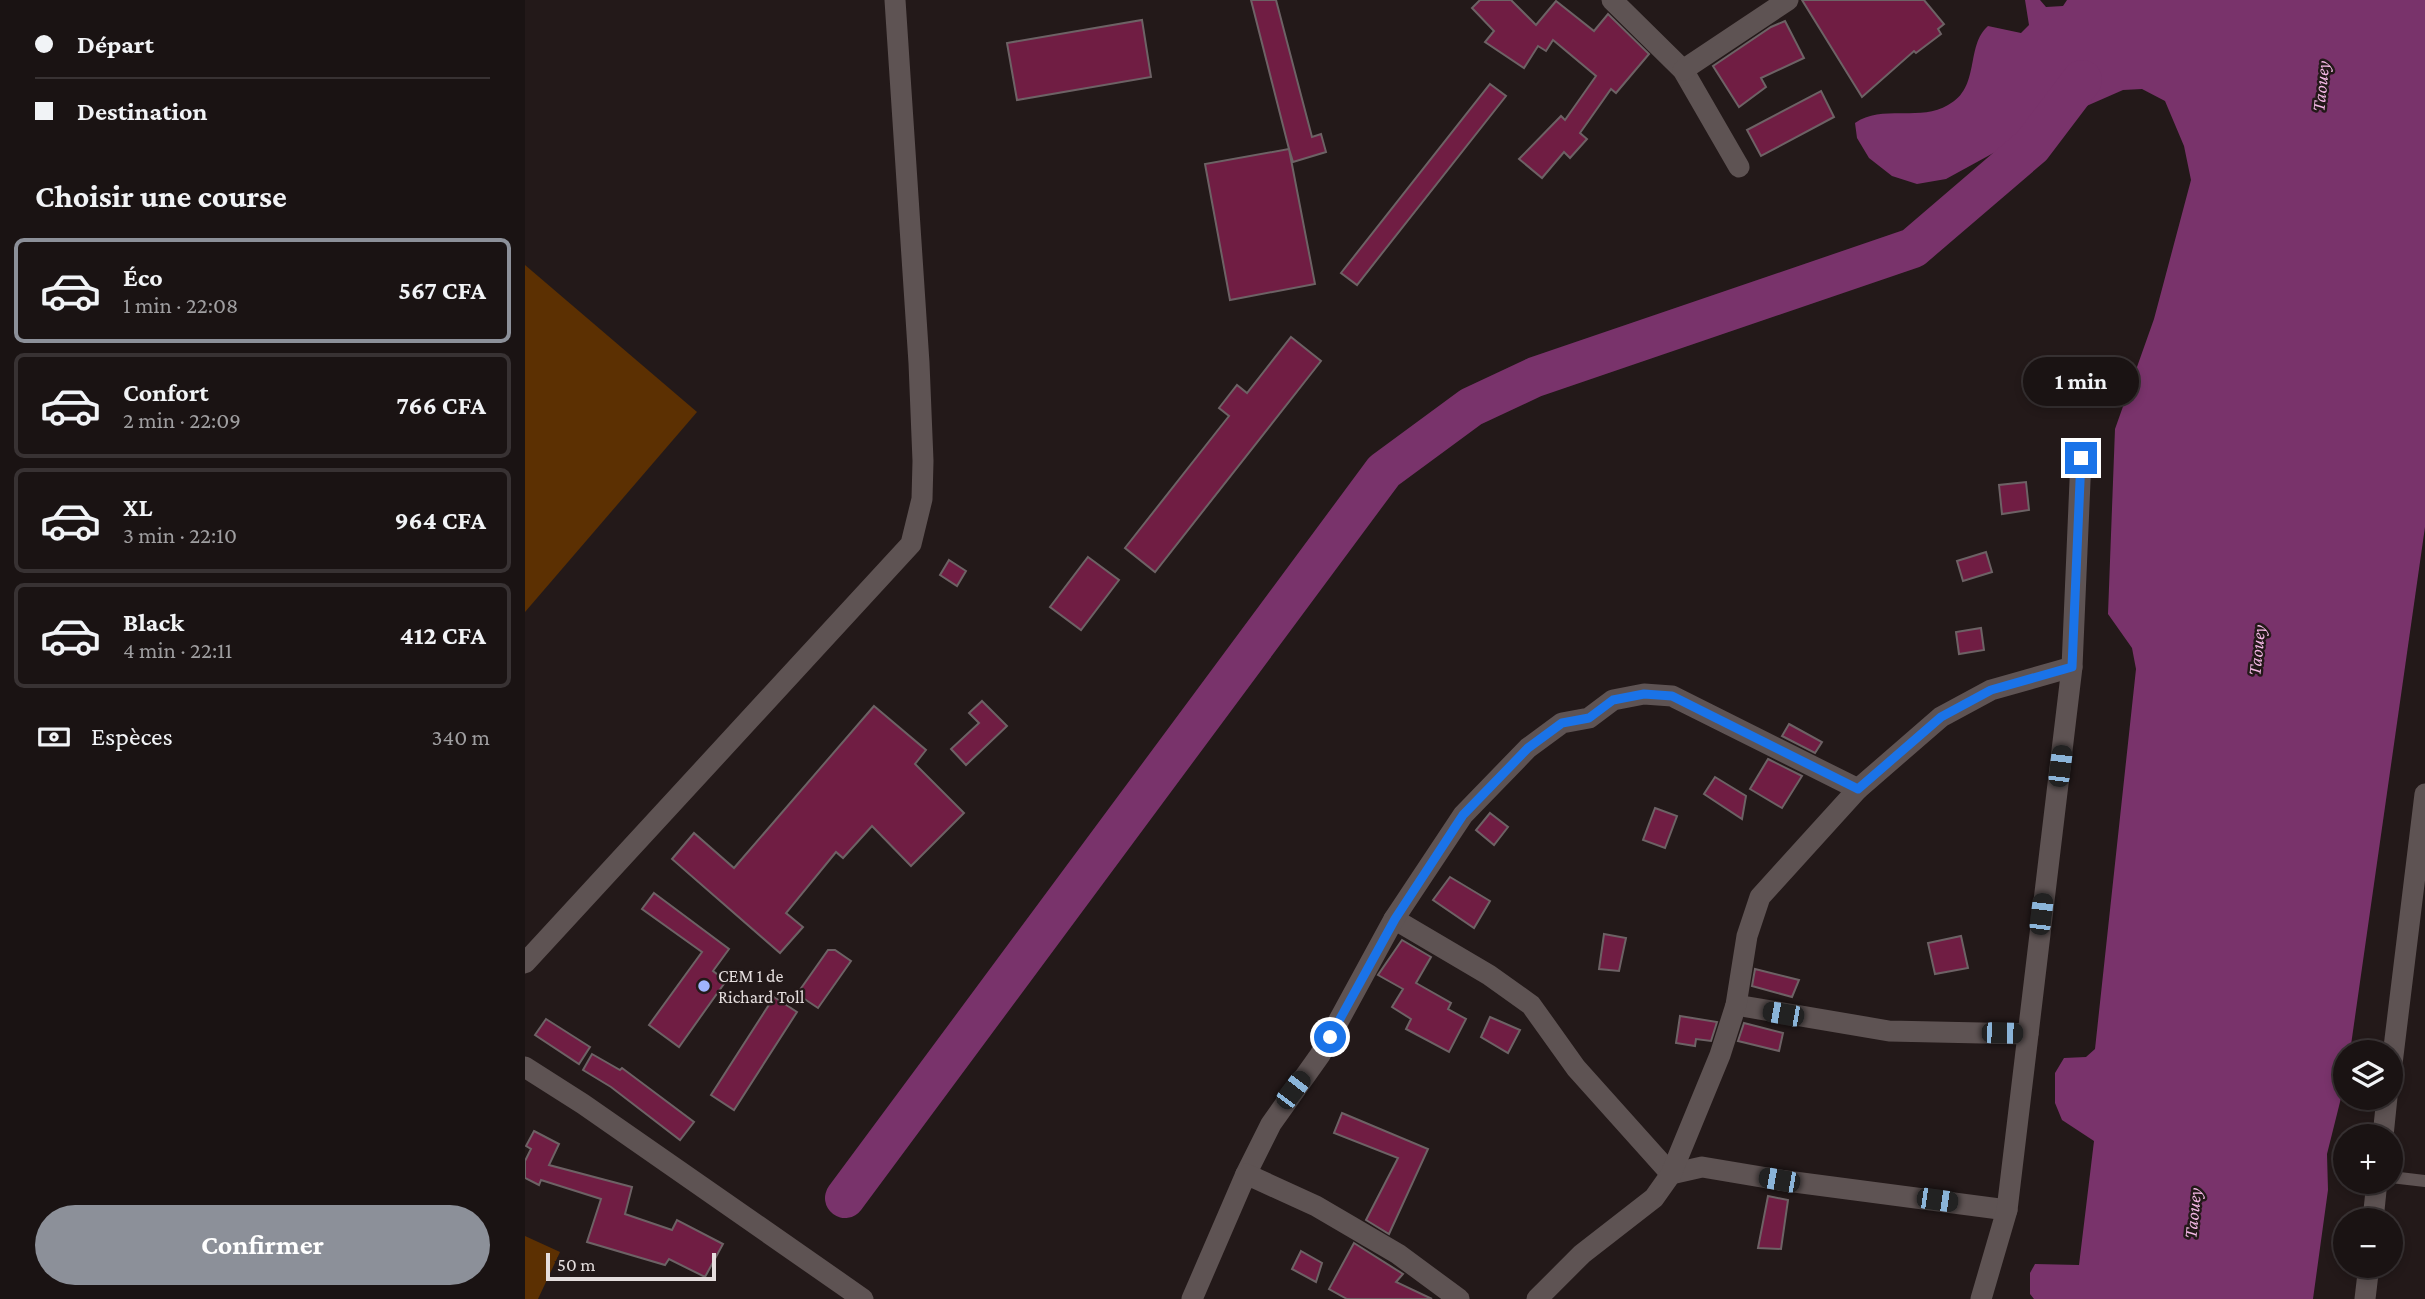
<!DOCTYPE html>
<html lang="fr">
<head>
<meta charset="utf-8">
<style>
  :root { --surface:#1a1313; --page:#272021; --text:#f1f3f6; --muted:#9f9ea0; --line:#383233; --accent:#8c9099 }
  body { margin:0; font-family:"Crimson Pro",serif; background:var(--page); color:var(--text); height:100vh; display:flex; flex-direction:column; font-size:26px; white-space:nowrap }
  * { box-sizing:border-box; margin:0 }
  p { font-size:23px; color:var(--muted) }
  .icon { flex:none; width:38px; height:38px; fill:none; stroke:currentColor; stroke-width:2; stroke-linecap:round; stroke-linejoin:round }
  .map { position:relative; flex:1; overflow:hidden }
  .drawer { display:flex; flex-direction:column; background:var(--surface); width:525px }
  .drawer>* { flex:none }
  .top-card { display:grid; align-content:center; height:154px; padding:0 35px; background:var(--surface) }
  .tools { position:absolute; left:1808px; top:1040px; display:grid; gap:14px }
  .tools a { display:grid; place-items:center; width:70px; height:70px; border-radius:50%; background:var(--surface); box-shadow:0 4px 10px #0003,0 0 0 2px var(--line); font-size:35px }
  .scale { position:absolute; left:21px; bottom:18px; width:170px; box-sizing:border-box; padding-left:7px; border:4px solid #e4dddd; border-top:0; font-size:19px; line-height:24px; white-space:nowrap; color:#e4dddd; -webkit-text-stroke:5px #231919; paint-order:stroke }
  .end { position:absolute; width:32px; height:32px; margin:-16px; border:9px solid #1a73e8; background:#fff; box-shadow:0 0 0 4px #fff }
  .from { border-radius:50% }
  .bubble { position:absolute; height:49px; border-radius:24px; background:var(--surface); box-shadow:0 4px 10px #0003,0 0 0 2px var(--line); font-size:23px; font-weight:700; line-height:49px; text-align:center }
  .car { position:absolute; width:21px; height:42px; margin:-21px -10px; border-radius:9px; box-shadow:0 0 5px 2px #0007; background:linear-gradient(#222 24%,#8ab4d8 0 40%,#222 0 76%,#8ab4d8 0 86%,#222 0) }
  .top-card b { display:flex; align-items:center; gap:24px; height:66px; font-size:26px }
  .top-card b+b { border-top:2px solid var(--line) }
  .top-card i { width:18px; height:18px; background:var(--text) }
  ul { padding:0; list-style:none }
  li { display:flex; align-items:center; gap:21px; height:105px; margin:0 14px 10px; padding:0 21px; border:4px solid var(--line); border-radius:10px }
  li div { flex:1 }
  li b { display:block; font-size:26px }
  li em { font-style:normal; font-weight:700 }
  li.active { border-color:var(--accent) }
  li>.icon { width:63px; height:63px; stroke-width:1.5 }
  h2 { padding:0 35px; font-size:32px; line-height:84px }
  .pay { display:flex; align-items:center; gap:18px; height:77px; padding:0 35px; font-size:26px }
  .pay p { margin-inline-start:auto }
  .cta { display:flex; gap:14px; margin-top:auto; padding:14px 35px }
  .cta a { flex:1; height:80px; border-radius:42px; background:var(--accent); color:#fff; font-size:28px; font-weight:700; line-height:80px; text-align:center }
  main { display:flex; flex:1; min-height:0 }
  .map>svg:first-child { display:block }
</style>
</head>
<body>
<main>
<section class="drawer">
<div class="top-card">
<b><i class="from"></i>Départ</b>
<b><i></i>Destination</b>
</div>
<h2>Choisir une course</h2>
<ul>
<li class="active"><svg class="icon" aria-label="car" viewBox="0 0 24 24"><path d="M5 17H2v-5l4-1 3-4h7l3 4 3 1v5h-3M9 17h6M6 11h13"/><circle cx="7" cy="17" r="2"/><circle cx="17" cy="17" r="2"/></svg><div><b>Éco</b><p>1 min · 22:08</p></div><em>567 CFA</em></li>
<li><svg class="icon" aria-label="car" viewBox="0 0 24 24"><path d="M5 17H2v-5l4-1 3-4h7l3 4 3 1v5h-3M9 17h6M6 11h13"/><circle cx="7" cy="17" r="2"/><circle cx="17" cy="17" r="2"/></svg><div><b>Confort</b><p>2 min · 22:09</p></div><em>766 CFA</em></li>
<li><svg class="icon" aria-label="car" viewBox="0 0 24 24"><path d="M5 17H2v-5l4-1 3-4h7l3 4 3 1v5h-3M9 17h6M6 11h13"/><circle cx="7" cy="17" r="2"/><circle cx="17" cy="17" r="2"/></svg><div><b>XL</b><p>3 min · 22:10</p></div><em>964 CFA</em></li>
<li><svg class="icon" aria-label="car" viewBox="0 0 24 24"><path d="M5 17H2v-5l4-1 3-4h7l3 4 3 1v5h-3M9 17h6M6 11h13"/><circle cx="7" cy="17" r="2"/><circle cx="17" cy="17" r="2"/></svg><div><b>Black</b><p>4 min · 22:11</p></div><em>412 CFA</em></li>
</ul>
<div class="pay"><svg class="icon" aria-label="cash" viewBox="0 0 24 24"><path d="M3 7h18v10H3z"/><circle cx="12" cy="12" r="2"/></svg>Espèces<p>340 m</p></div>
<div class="cta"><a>Confirmer</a></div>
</section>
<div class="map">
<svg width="1900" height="1299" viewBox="0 0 1900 1299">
  <rect width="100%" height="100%" fill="#231919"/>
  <g fill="#5c3002">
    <path d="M 0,265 L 172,412 L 0,612 Z"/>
    <path d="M 0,1236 L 35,1252 L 13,1299 L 0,1299 Z"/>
  </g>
  <path fill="#79336b" d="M 1500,0 L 1515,0 L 1521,7 L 1538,6 L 1542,0 L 1900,0 L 1900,527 L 1825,1052 L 1820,1052 L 1820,1082 L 1802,1154 L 1803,1190 L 1788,1299 L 1509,1299 L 1505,1294 L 1505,1273 L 1510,1264 L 1554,1265 L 1569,1141 L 1537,1120 L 1530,1103 L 1530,1073 L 1539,1058 L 1561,1057 L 1570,1049 L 1611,669 L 1607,648 L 1583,614 L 1590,429 L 1629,319 L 1666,180 L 1659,146 L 1640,101 L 1617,89 L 1598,90 L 1525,122 L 1421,179 L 1392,184 L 1367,176 L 1344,158 L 1332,138 L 1330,123 C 1357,104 1394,122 1423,105 C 1456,88 1440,46 1463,26 L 1496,33 L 1504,25 Z"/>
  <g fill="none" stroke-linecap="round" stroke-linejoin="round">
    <path stroke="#79336b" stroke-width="40" d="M 320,1198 L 859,471 L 946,407 L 1010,377 L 1388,248 L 1507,146 L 1557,80"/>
  </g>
  <g fill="#701d43" stroke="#6d6265" stroke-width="2">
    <path d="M 726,0 L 751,0 L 787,137 L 796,134 L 801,152 L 768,162 L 764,149 L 790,284 L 705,300 L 680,164 L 764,149 Z"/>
    <path d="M 955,0 L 986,0 L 1011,25 L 1031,1 L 1069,31 L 1083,14 L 1124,54 L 1091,93 L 1086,89 L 1055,133 L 1062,139 L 1045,158 L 1039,152 L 1017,178 L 994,159 L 1036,116 L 1040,120 L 1071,76 L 1028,40 L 1021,51 L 1013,46 L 999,68 L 960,42 L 969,31 L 947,8 Z"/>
    <path d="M 1277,0 L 1399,0 L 1419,24 L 1413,29 L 1416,34 L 1391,53 L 1389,51 L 1337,97 Z"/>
    <path d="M 617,20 L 626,77 L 492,100 L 482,43 Z"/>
    <path d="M 1260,21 L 1279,58 L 1236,78 L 1241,87 L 1214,107 L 1188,66 L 1246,27 Z"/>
    <path d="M 965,84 L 981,96 L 832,285 L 816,273 Z"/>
    <path d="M 1296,91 L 1309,117 L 1236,156 L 1222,130 Z"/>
    <path d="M 766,337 L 796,361 L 630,572 L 600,548 L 704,416 L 694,408 L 712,385 L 722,393 Z"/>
    <path d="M 1501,482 L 1504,510 L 1477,514 L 1474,485 Z"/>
    <path d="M 1461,552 L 1467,572 L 1438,581 L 1432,561 Z"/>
    <path d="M 563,557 L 594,580 L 556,630 L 525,607 Z"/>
    <path d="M 424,560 L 441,571 L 432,586 L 415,575 Z"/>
    <path d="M 1456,628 L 1459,650 L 1434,654 L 1431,632 Z"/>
    <path d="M 457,701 L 482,726 L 441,765 L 426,749 L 454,723 L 444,713 Z"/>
    <path d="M 349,706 L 401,750 L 390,764 L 439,813 L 386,866 L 347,826 L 318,858 L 311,852 L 261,913 L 278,927 L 255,953 L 147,859 L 169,833 L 209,868 Z"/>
    <path d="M 1264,724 L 1297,742 L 1290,753 L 1257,736 Z"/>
    <path d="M 1243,759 L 1277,776 L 1257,808 L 1225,789 Z"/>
    <path d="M 1190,777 L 1221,796 L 1217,819 L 1179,794 Z"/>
    <path d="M 1130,808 L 1152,816 L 1140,848 L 1118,840 Z"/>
    <path d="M 965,813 L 983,827 L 969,845 L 951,830 Z"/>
    <path d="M 925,877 L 965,901 L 949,928 L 908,900 Z"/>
    <path d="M 129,893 L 204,949 L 188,971 L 201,981 L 154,1047 L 124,1025 L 177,952 L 117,909 Z"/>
    <path d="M 1079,934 L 1101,938 L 1094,971 L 1074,969 Z"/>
    <path d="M 1436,936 L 1443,968 L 1410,974 L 1403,943 Z"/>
    <path d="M 877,940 L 906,957 L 891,983 L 926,1003 L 923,1009 L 941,1019 L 924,1052 L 881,1029 L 886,1019 L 867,1007 L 878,989 L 853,975 Z"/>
    <path d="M 303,950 L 310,950 L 326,961 L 293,1008 L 272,994 Z"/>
    <path d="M 1230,969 L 1274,980 L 1267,997 L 1227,986 Z"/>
    <path d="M 249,997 L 272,1012 L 209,1110 L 186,1095 Z"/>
    <path d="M 1155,1016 L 1192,1022 L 1186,1041 L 1171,1039 L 1170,1046 L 1151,1043 Z"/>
    <path d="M 965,1017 L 995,1030 L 983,1053 L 956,1037 Z"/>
    <path d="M 21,1019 L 65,1047 L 54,1064 L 10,1035 Z"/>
    <path d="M 1219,1023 L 1258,1033 L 1254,1051 L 1213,1041 Z"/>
    <path d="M 67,1054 L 95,1070 L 97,1068 L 169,1122 L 155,1140 L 86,1087 L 58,1070 Z"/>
    <path d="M 817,1113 L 903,1149 L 864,1234 L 841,1220 L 873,1158 L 809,1133 Z"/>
    <path d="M 9,1131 L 34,1144 L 24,1165 L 107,1187 L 100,1214 L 147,1230 L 152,1220 L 198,1244 L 180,1277 L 144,1259 L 140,1265 L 62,1242 L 76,1199 L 16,1180 L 14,1185 L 0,1178 L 0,1161 L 6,1149 L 1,1146 Z"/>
    <path d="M 1243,1196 L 1263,1200 L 1256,1249 L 1233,1248 Z"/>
    <path d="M 829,1243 L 878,1274 L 871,1282 L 907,1299 L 822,1299 L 804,1289 Z"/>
    <path d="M 776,1251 L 797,1263 L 791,1282 L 767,1269 Z"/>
  </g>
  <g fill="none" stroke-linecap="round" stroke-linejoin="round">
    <path stroke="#5e5353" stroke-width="12" d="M 1866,1177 L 1900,1181"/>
    <g stroke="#5e5353" stroke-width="21">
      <path d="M 1087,0 L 1158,70 L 1214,167"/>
      <path d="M 1158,70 L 1263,0"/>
      <path d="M 869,919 L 964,975 L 1006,1005 L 1051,1068 L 1146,1174 L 1177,1167 L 1254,1180 L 1482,1210"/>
      <path d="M 0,963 L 386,544 L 397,499 L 398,461 L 394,363 L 370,0"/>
      <path d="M 1211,1005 L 1364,1031 L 1503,1034"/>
      <path d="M 721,1174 L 746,1124 L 795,1055 L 869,919 L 938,815 L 1003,748 L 1037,723 L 1064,718 L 1088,700 L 1119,694 L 1147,696 L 1333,789"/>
      <path d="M 667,1299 L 721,1174 L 791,1206 L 873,1254 L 934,1299"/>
      <path d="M 1012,1299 L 1057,1254 L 1129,1198 L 1146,1174 L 1195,1055 L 1211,1005 L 1222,936 L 1235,897 L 1333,789 L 1416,717 L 1466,690 L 1547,667"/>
      <path d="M 1456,1299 L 1482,1210 L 1547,667 L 1556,458"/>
    </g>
    <g stroke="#5e5353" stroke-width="21">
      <path d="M 0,1067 L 58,1104 L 338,1299"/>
      <path d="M 1866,1072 L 1900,794"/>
      <path d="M 1858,1136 L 1862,1097"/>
      <path d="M 1848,1220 L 1852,1181"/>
      <path d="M 1840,1299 L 1844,1265"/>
    </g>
  </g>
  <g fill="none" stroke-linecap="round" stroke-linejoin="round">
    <path stroke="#1a73e8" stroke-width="9" d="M 805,1037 L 870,919 L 938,815 L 1003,748 L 1037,723 L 1064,718 L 1088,700 L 1119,694 L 1147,696 L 1333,789 L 1416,717 L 1466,690 L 1547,667 L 1556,458"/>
  </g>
  <circle fill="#a0b3fd" stroke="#231919" stroke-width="2.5" cx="179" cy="986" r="7"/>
  <g text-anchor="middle" stroke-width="5" stroke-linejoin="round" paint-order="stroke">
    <g font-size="18" fill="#e4dddd" stroke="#231919" text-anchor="start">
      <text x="193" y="982">CEM 1 de<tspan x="193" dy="21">Richard Toll</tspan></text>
    </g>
    <g font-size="19" font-style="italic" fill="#f6bae7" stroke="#231919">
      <text transform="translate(1795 86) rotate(-84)" y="7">Taouey</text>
      <text transform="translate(1731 650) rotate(-84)" y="7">Taouey</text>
      <text transform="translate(1667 1213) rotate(-84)" y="7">Taouey</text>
    </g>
  </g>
</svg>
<div class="tools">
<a><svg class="icon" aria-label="layers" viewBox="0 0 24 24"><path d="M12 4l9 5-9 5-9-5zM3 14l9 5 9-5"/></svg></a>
<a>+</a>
<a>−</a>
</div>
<div class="scale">50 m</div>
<i class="end from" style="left:805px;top:1037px"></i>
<i class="end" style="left:1556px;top:458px"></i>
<div class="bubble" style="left:1498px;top:357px;width:116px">1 min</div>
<i class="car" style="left:1535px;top:766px;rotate:7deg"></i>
<i class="car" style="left:1516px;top:914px;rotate:7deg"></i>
<i class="car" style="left:1258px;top:1014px;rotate:280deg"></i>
<i class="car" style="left:1477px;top:1033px;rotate:91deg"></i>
<i class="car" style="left:768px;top:1090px;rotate:37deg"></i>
<i class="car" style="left:1254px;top:1180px;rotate:280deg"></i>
<i class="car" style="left:1412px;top:1200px;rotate:98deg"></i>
</div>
</main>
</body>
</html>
